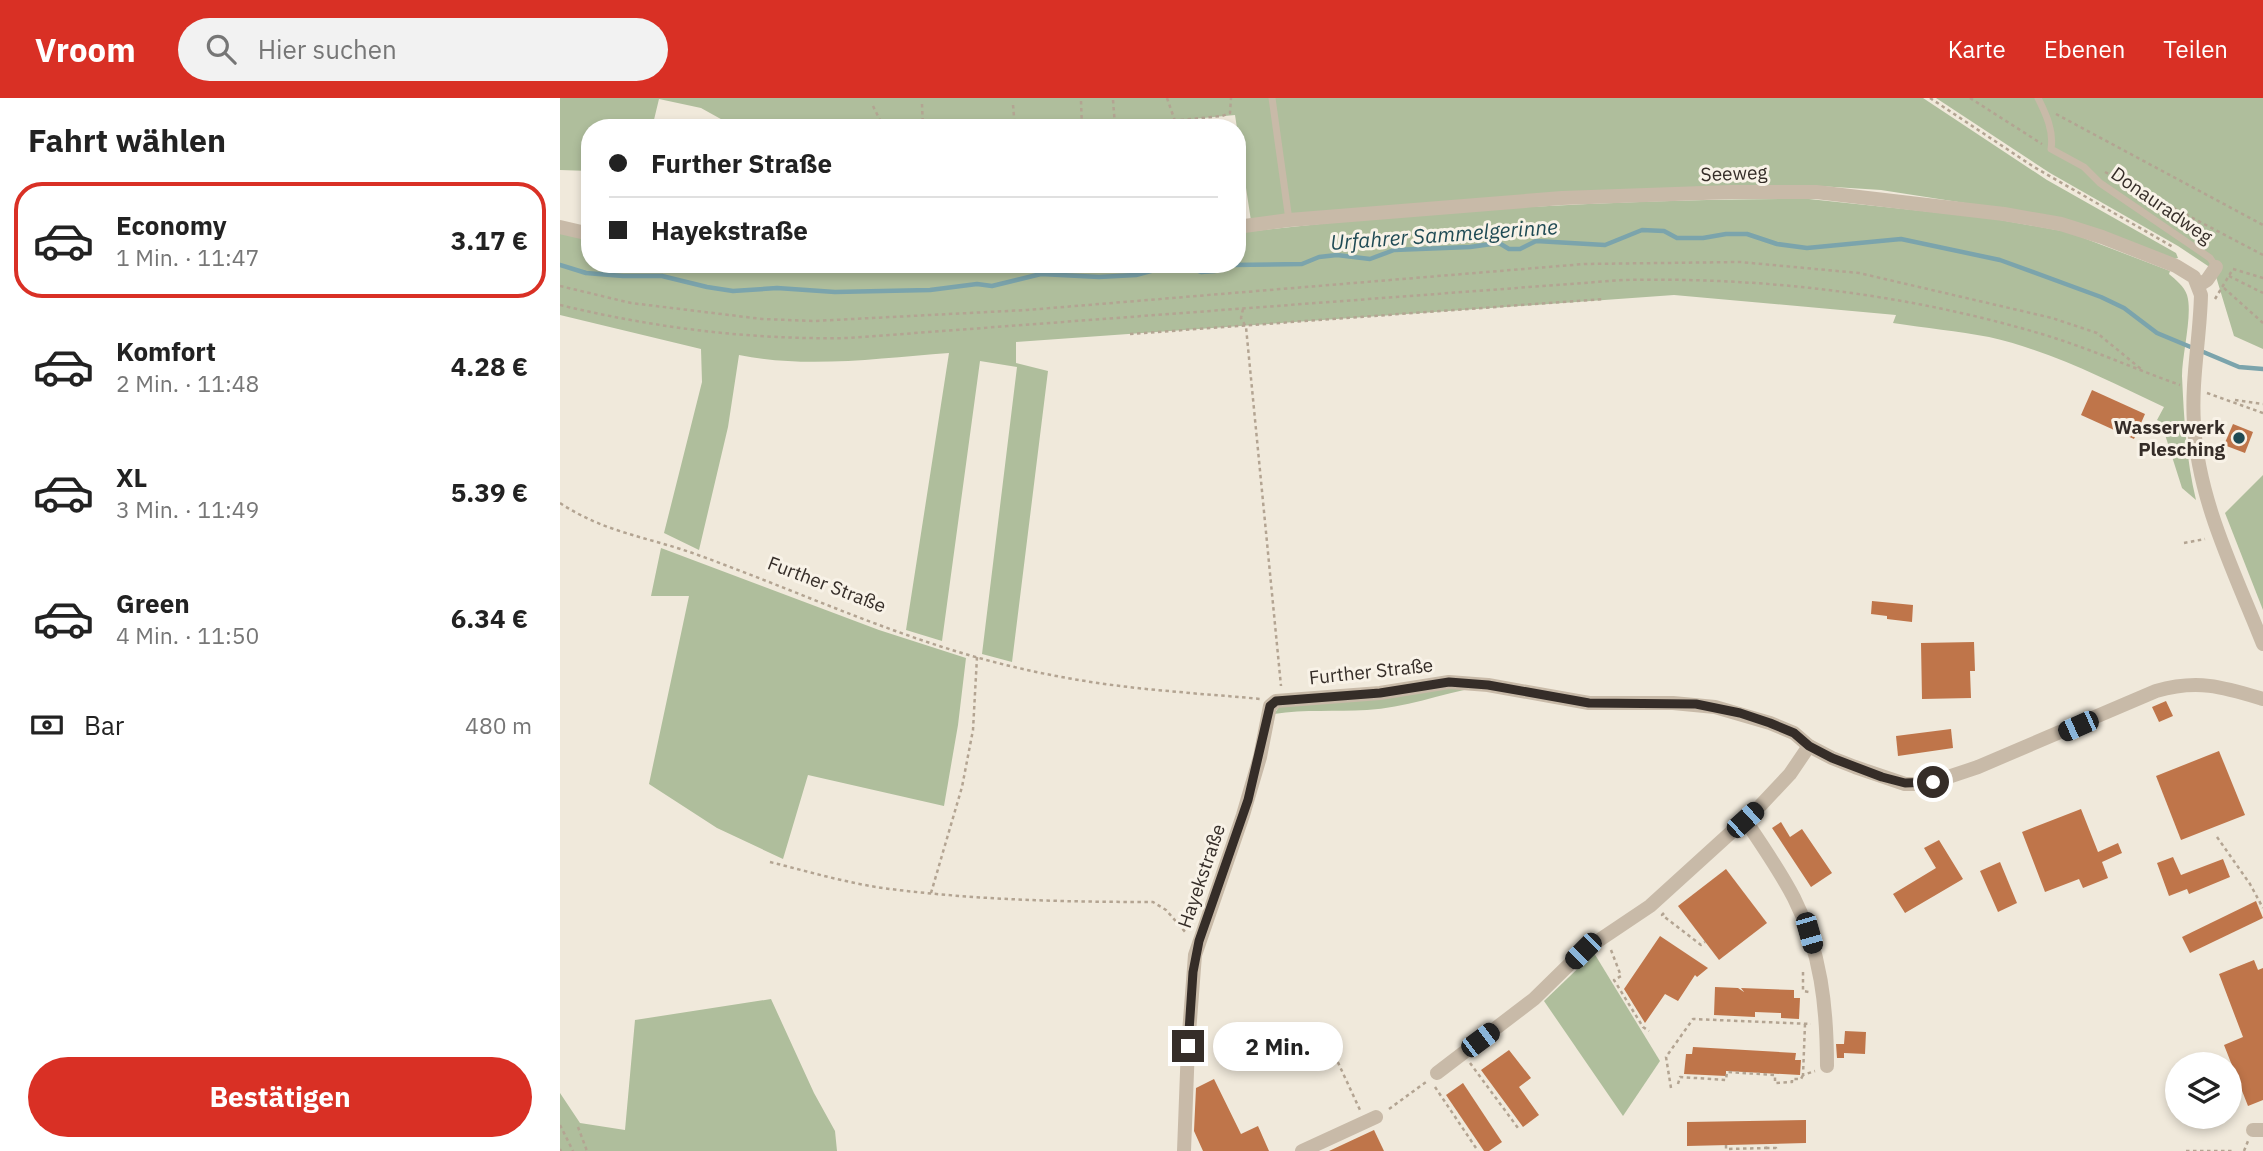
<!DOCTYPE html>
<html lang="de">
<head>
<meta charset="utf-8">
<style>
  :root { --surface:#fff; --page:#f2f2f2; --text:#222; --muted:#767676; --line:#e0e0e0; --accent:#d93025 }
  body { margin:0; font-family:"IBM Plex Sans",sans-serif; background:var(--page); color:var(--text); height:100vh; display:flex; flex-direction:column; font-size:26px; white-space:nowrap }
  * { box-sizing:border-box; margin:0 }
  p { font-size:23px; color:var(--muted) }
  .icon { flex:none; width:38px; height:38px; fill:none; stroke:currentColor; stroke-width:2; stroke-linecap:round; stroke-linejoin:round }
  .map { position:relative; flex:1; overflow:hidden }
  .sheet { display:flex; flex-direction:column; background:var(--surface); width:560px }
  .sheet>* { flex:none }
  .banner { position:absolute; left:21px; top:21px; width:665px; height:154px; border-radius:28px; box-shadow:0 4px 10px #0003; display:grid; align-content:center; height:154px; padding:0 28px; background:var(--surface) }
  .controls { position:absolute; left:1605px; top:954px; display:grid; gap:14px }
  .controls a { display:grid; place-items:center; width:77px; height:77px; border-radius:50%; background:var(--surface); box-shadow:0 4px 10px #0003; font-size:35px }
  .end { position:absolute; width:32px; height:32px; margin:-16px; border:9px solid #352d28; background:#fff; box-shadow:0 0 0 4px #fff }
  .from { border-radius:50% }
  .bubble { position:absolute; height:49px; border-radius:24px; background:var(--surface); box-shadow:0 4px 10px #0003; font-size:23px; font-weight:700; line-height:49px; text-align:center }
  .car { position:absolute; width:21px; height:42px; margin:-21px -10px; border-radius:9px; box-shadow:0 0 5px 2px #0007; background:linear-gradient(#222 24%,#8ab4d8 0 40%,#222 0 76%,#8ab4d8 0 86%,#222 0) }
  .banner b { display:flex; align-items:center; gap:24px; height:66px; font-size:26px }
  .banner b+b { border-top:2px solid var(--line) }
  .banner i { width:18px; height:18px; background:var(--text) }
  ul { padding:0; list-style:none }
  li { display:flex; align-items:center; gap:21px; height:116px; margin:0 14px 10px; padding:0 14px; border:4px solid transparent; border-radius:28px }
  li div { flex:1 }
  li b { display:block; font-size:26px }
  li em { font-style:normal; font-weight:700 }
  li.selected { border-color:var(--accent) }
  li>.icon { width:63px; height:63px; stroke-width:1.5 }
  h2 { padding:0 28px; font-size:32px; line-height:84px }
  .pay { display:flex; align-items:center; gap:18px; height:77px; padding:0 28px; font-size:26px }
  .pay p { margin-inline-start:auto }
  .primary-button { display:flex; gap:14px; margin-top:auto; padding:14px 28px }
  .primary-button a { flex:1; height:80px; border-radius:42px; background:var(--accent); color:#fff; font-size:28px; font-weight:700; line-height:80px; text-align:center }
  header { display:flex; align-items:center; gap:42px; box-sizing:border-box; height:98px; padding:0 35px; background:var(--accent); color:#fff }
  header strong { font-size:33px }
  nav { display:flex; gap:38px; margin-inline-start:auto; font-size:24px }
  .search { width:490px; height:63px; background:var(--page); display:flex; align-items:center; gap:18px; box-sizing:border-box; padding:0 24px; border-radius:38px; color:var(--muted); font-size:26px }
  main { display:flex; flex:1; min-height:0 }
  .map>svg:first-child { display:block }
</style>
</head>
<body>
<header>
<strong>Vroom</strong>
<div class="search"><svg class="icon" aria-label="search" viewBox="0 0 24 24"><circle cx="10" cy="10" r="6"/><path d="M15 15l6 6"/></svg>Hier suchen</div>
<nav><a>Karte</a><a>Ebenen</a><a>Teilen</a></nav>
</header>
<main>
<section class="sheet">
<h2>Fahrt wählen</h2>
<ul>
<li class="selected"><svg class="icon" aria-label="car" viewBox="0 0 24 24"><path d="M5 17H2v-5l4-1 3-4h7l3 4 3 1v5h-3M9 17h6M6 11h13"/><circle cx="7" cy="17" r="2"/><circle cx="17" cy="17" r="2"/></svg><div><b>Economy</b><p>1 Min. · 11:47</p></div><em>3.17 €</em></li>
<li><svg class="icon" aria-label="car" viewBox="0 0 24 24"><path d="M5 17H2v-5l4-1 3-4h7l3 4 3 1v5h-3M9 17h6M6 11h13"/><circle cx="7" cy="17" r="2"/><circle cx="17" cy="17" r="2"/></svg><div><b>Komfort</b><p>2 Min. · 11:48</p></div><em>4.28 €</em></li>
<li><svg class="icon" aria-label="car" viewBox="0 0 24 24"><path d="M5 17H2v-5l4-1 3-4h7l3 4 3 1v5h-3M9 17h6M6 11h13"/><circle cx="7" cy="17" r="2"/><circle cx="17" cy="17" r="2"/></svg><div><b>XL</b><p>3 Min. · 11:49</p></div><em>5.39 €</em></li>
<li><svg class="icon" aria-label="car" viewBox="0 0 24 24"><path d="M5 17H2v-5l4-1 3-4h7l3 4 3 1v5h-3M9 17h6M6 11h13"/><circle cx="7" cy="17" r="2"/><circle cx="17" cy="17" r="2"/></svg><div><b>Green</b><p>4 Min. · 11:50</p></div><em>6.34 €</em></li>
</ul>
<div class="pay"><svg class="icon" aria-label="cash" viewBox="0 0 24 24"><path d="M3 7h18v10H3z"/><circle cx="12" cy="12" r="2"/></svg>Bar<p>480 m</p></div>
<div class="primary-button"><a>Bestätigen</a></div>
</section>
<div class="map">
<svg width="1703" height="1053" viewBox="0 0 1703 1053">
  <rect width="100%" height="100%" fill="#f0e9db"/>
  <g fill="#afbe9c">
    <path d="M 0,0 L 1363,0 L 1487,82 L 1616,155 L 1618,160 L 1614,161 L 1502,120 L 1321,92 L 1243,87 L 691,123 L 675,17 L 538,30 L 177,30 L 141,10 L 99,1 L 92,30 L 30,30 L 30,73 L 0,72 Z"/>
    <path d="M 1376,0 L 1703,0 L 1703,251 L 1674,238 L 1654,172 L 1618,148 L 1490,75 Z"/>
    <path d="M 1249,101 L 1429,120 L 1508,134 L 1610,173 L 1609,176 C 1616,182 1624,188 1627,197 C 1633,216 1622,256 1622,278 C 1624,321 1626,360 1636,402 L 1622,390 L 1601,324 L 1597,322 L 1604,309 C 1547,282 1491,253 1429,239 C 1398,233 1365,230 1333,225 L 1336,217 L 1114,197 L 456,244 L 456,265 L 488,273 L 452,564 L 422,556 L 457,269 L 420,263 L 382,543 L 346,532 L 389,255 C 320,260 247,271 179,257 L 168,329 L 139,452 L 104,435 L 142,284 L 141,251 L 0,217 L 0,135 L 30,142 L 30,166 L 188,166 L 263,169 L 350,166 L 677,166 L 677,135 C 867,112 1058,101 1249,101 Z"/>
    <path d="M 1703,377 L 1703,512 L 1665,415 Z"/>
    <path d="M 101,450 L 319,532 L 406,560 L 398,627 L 384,708 L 248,677 L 223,761 L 157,730 L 89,686 L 129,498 L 91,498 Z"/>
    <path d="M 918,589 C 881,596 844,610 807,612 C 775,614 745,611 714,616 L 719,609 L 863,591 Z"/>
    <path d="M 1034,855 L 1100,963 L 1063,1018 L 984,903 Z"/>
    <path d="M 211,901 L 254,995 L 275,1033 L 277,1053 L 0,1053 L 0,995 L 20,1025 L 65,1032 L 75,922 Z"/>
  </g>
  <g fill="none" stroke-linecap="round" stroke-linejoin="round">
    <g stroke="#7ba4ac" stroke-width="4.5">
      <path d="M 0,167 L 26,175 L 63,178 L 102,178 L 147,189 L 173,193 L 217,190 L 275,194 L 370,192 L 417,186 L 432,188 L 481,176 L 539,179 L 576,177 L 602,170 L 624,168 L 641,174 L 655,173 L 671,167 L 742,166 L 759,159 L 777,157 L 810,161 L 834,152 L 910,149 L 939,145 L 949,151 L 960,151 L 976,143 L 1045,147 L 1082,132 L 1104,133 L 1117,140 L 1143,140 L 1166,136 L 1187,136 L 1217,146 L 1247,150 L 1341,141 L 1440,162 L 1541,199 L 1564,210 L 1597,235 L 1633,250"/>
      <path d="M 1641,253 L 1679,269 L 1703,271"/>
    </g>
  </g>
  <g fill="#bf754a">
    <path d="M 1532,292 L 1585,316 L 1574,341 L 1521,317 Z"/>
    <path d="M 1673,326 L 1693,334 L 1685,355 L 1664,347 Z"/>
    <path d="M 1312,503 L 1353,507 L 1352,524 L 1327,521 L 1327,518 L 1311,516 Z"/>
    <path d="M 1414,544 L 1415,573 L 1410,573 L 1411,600 L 1362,601 L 1361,545 Z"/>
    <path d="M 1606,603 L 1613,618 L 1599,624 L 1592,609 Z"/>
    <path d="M 1391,631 L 1393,650 L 1338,658 L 1336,638 Z"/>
    <path d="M 1659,653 L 1685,717 L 1621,742 L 1596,678 Z"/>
    <path d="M 1521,711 L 1538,754 L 1558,745 L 1562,755 L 1542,764 L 1548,780 L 1523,790 L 1519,781 L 1485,794 L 1462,734 Z"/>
    <path d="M 1221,724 L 1230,739 L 1242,731 L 1272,775 L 1251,789 L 1212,730 Z"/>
    <path d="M 1379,742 L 1403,781 L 1345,815 L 1333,796 L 1376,770 L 1364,750 Z"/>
    <path d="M 1613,759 L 1621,777 L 1663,761 L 1670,779 L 1629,796 L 1627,791 L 1609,798 L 1597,765 Z"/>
    <path d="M 1440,764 L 1457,805 L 1438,814 L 1420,773 Z"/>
    <path d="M 1166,771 L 1207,825 L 1159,862 L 1118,808 Z"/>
    <path d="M 1696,803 L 1703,820 L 1630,855 L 1622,839 Z"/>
    <path d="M 1100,838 L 1148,870 L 1137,879 L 1135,877 L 1118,903 L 1105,896 L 1085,925 L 1064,891 Z"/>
    <path d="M 1694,862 L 1698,872 L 1703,870 L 1703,1002 L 1688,1008 L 1664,947 L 1683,939 L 1659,876 Z"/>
    <path d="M 1155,889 L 1178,890 L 1184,894 L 1181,890 L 1234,892 L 1234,900 L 1240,900 L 1239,921 L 1221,920 L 1221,915 L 1195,914 L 1195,919 L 1154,917 Z"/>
    <path d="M 1285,933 L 1306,934 L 1305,956 L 1284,955 L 1284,960 L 1277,960 L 1276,946 L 1284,946 Z"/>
    <path d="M 1133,949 L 1236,955 L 1235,962 L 1241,962 L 1240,977 L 1166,973 L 1166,978 L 1124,976 L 1126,956 L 1132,956 Z"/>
    <path d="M 949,952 L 971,980 L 959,989 L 979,1017 L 963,1029 L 921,972 Z"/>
    <path d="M 654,981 L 681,1036 L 698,1028 L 709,1053 L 643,1053 L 634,1033 L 636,990 Z"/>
    <path d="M 903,985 L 942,1044 L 929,1053 L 924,1053 L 886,997 Z"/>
    <path d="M 1246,1022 L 1246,1045 L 1127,1048 L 1127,1024 Z"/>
    <path d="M 814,1032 L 824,1053 L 769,1053 Z"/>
  </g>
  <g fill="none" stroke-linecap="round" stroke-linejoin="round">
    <g stroke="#b3a492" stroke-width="2.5" stroke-dasharray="3.5 3.5" stroke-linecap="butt">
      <path d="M 607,0 L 615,23"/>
      <path d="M 1370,0 L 1474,69 L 1613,149"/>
      <path d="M 1410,0 L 1482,46"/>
      <path d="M 553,2 L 555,28"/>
      <path d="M 521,3 L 522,30"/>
      <path d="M 362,6 L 363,30"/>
      <path d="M 453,7 L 455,30"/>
      <path d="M 313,8 L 324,30"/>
      <path d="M 1496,16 L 1703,127"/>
      <path d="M 537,30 L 662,18 L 670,15 L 671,0"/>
      <path d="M 1545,74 L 1703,157"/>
      <path d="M 1673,171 L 1703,180"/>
      <path d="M 1669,178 L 1703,195"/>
      <path d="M 0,188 L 71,205 L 202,221 L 254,223 L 467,212 L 1024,166 L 1180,164 L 1299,175 L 1492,220 L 1537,235 L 1581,271"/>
      <path d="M 1664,190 L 1703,225"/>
      <path d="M 1655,201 L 1673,171"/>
      <path d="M 0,207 C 95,230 191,242 289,240 L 1063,182 C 1206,179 1348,196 1485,237 C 1531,251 1575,271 1620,287"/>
      <path d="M 683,211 L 681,220 L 686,229 L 721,588"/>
      <path d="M 570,236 L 1043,201"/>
      <path d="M 1647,295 L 1703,315"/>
      <path d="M 1675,302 L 1703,306"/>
      <path d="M 0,405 C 45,435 89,439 138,457 C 246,496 350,546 463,571 C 515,583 568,590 620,594 C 647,597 673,598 700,601"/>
      <path d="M 1624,445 L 1645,441"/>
      <path d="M 1657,739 L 1690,786 L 1703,810"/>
      <path d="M 210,764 C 250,774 290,786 330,791 C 418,802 505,804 593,804 L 606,812 L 627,836"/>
      <path d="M 371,795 L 402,689 L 413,632 L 417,559"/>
      <path d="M 1104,815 L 1102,817 L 1141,847 L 1145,844"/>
      <path d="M 1051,852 L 1061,878 L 1054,882 L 1083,929 L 1089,933"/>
      <path d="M 1243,874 L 1243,893 L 1249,894"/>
      <path d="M 1245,926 L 1243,977 L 1255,973"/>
      <path d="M 769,945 L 800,1012"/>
      <path d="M 910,965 L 958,1030"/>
      <path d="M 1118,986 L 1120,979 L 1166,982 L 1167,974 L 1215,977 L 1215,985 L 1232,984 L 1232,981 L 1241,981 L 1243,977"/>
      <path d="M 875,989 L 918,1053"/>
      <path d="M 1111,990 L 1106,959 L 1133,921 L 1251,926"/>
      <path d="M 829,1011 L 866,984"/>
      <path d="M 0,1027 L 13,1053"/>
      <path d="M 18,1029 L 27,1053"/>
      <path d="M 1166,1047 L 1166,1051 L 1206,1050 L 1206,1046"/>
      <path d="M 1206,1050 L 1216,1050 L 1216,1053"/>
      <path d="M 0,1051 L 1,1053"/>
      <path d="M 1626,1053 L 1675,1053"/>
      <path d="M 1684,1053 L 1688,1043"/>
    </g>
    <g stroke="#c8baa8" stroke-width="7">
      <path d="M 712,0 L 729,122"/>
      <path d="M 1478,0 C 1486,16 1494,33 1491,51 L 1524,69 L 1540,85 L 1650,160 L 1656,169"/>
    </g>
    <g stroke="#c8baa8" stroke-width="14">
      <path d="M 0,129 L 30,136"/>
      <path d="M 677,129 L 729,122 L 1002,100 L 1171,94 L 1256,94 L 1444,116 L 1501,126 L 1542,139 L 1616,168 L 1634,179 L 1641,197 C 1640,240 1631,283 1634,326 C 1638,403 1675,475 1703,546"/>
      <path d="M 1639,187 L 1647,182 L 1656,169"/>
      <path d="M 1185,722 C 1202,747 1220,773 1234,800 C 1261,853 1267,910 1267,968"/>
      <path d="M 877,975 L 974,901 L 1023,853 L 1090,808 L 1199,709 L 1230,676 L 1249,648"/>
      <path d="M 1693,1032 L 1703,1032"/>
      <path d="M 624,1053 L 628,948 L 635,857 L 683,717 L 700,659 L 710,608 L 716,603 L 820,595 L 889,584 L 928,587 L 1029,605 L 1113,605 L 1155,609 L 1210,625 L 1234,635 L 1249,648 L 1272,660 L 1295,669 L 1345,686 L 1358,686 L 1373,684 L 1418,669 L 1596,593 C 1638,581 1663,589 1703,601"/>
      <path d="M 742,1053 L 816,1019"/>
    </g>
  </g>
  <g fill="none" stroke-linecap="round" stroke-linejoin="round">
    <path stroke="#352d28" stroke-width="9" d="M 628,948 L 633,874 L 639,843 L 688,702 L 710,608 L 716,603 L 820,595 L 889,584 L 928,587 L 1029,605 L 1136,606 L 1180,615 L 1210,625 L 1234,635 L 1249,648 L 1272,660 L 1322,679 L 1345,685 L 1373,684"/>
  </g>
  <circle fill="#1f4a54" stroke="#f8f2e7" stroke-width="2.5" cx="1679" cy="340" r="7"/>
  <g text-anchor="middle" stroke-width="6" stroke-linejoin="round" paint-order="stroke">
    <g font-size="19" fill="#352d28" stroke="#f8f2e7">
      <text transform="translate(1174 75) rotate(-2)" y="7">Seeweg</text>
      <text transform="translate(1602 107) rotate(35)" y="7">Donauradweg</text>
      <text transform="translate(267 486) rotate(21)" y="7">Further Straße</text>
      <text transform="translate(811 573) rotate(-6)" y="7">Further Straße</text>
      <text transform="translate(641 778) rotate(-71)" y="7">Hayekstraße</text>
    </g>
    <g font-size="19" font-weight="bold" fill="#352d28" stroke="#f8f2e7" text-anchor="end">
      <text x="1665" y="336">Wasserwerk<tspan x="1665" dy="22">Plesching</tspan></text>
    </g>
    <g font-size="21" font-style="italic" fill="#1f4a54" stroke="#f8f2e7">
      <text transform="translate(884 137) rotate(-4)" y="7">Urfahrer Sammelgerinne</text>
    </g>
  </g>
</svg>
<div class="controls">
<a><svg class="icon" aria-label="layers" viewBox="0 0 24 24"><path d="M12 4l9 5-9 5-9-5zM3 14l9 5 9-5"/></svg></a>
</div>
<i class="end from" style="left:1373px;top:684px"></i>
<i class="end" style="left:628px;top:948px"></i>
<div class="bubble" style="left:653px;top:924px;width:130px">2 Min.</div>
<i class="car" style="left:1518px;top:628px;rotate:246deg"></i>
<i class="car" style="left:1185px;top:722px;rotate:48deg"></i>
<i class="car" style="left:1249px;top:835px;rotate:164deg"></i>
<i class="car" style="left:1023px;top:853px;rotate:225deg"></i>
<i class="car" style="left:920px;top:942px;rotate:53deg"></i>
<div class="banner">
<b><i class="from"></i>Further Straße</b>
<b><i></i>Hayekstraße</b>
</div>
</div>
</main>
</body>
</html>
